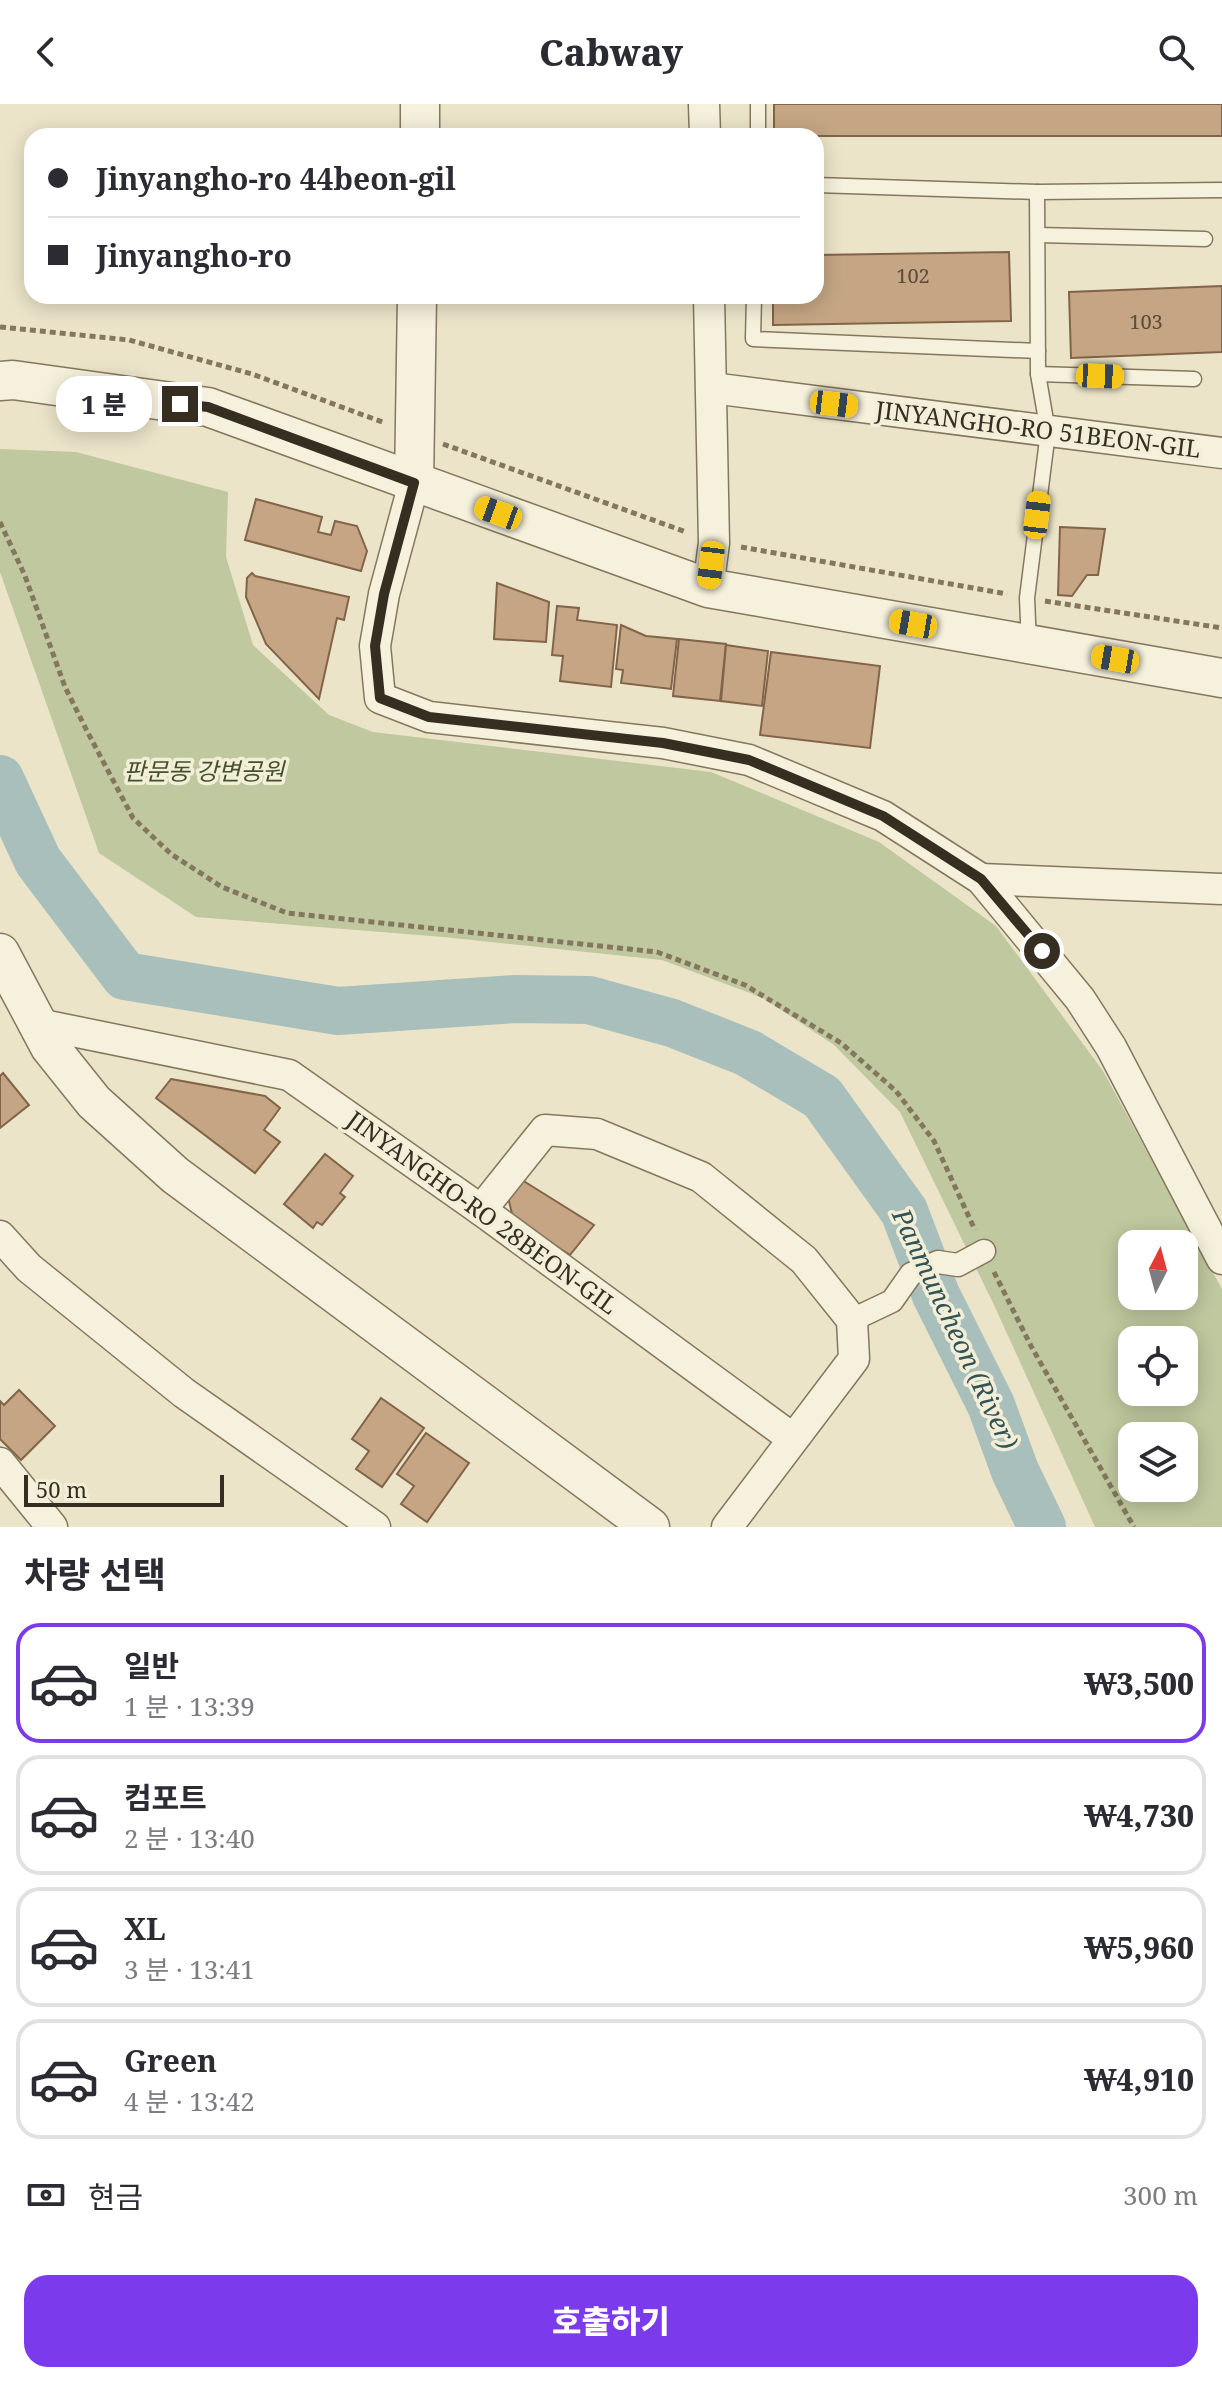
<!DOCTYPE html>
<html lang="ko">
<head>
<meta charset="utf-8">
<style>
  :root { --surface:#fff; --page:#f7f7f7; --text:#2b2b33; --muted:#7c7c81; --line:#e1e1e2; --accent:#7c3aed }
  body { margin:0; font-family:"Noto Serif","Noto Sans KR",serif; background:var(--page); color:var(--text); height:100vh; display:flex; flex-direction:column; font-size:30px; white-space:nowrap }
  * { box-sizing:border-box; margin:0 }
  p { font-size:26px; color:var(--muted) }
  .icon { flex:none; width:44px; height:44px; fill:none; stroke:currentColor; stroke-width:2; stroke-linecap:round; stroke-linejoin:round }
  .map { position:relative; height:1423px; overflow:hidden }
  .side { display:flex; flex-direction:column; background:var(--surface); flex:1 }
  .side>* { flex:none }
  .hud { position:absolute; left:24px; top:24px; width:800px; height:176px; border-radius:24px; box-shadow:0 4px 20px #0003; display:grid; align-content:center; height:176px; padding:0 24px; background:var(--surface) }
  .needle { width:52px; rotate:6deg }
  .tools { position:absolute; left:1118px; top:1126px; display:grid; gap:16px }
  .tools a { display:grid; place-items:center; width:80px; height:80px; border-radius:16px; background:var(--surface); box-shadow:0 4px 20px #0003; font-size:40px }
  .scale { position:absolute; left:24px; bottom:20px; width:200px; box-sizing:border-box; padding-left:8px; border:4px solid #372e22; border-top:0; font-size:22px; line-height:28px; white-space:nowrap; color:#372e22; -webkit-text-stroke:6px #f3eed8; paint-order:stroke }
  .end { position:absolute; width:36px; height:36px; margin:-18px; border:10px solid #372e22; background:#fff; box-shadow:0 0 0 4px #fff }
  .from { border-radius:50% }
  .bubble { position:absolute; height:56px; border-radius:24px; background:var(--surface); box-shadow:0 4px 20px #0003; font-size:26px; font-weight:800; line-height:56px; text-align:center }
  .car { position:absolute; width:24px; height:48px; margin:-24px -12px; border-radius:10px; box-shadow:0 0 6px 2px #0007; background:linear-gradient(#f5c518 24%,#345 0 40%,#f5c518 0 76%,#345 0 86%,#f5c518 0) }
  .hud b { display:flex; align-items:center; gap:28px; height:76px; font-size:30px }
  .hud b+b { border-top:2px solid var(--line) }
  .hud i { width:20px; height:20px; background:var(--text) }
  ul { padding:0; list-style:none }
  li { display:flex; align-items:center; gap:24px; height:120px; margin:0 16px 12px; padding:0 8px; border:4px solid var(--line); border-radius:24px }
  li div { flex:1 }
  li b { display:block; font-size:30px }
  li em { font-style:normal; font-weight:800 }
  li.selected { border-color:var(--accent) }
  li>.icon { width:72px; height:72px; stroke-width:1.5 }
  h2 { padding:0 24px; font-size:36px; line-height:96px }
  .pay { display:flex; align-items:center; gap:20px; height:88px; padding:0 24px; font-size:30px }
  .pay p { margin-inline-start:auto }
  .primary-button { display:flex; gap:16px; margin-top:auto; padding:16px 24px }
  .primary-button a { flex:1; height:92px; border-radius:24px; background:var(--accent); color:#fff; font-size:32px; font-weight:800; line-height:92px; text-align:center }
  header { display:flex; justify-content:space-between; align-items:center; height:104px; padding:0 24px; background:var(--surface); font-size:36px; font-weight:800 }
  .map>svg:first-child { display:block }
</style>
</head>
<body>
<header><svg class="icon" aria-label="back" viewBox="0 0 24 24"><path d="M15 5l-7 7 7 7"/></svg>Cabway<svg class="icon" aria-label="search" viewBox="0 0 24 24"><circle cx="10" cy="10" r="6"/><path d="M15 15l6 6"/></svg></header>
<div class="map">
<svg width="1222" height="1423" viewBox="0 0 1222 1423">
  <rect width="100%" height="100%" fill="#ebe4c9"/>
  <path fill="#bfc89e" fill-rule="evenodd" d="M 0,345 L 76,348 L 228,388 L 226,453 L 253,541 L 329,611 L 373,628 L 711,668 L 879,738 L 996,822 L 1103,967 L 1222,1185 L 1222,1423 L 1095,1423 L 994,1201 L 900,1008 L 834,941 L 763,894 L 662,856 L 443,833 L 196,813 L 99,749 L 0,468 ZM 1132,1140 L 1184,1140 L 1184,1192 L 1132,1192 ZM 1132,1236 L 1184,1236 L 1184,1288 L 1132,1288 ZM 1132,1332 L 1184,1332 L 1184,1384 L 1132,1384 Z"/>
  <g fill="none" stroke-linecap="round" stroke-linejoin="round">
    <path stroke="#a9bfbb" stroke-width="48" d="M 0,675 L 38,757 L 125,872 L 338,907 L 515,895 L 589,896 L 672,919 L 748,949 L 822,993 L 904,1107 L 936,1191 L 991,1301 L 1015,1367 L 1042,1423"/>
  </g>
  <g fill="#c5a583" stroke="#826448" stroke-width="2">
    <rect x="774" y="0" width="448" height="32"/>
    <path d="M 1009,148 L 1011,217 L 773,221 L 773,192 L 816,192 L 816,151 Z"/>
    <path d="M 1222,182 L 1222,248 L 1071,254 L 1069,188 Z"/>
    <path d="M 256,395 L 322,413 L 318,428 L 331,431 L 335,417 L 357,422 L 367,447 L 361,467 L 245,436 Z"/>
    <path d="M 1060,423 L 1105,425 L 1098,471 L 1087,471 L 1072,492 L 1058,491 Z"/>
    <path d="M 252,469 L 255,472 L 349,493 L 344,516 L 337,514 L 319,595 L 266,540 L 246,493 L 247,474 Z"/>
    <path d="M 497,479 L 549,498 L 546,538 L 494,535 Z"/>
    <path d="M 557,502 L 579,504 L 577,516 L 617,521 L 611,583 L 560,577 L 563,552 L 552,551 Z"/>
    <path d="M 621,521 L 646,532 L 677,535 L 671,585 L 621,579 L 623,566 L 616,565 Z"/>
    <path d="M 679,535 L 726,540 L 720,597 L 673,592 Z"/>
    <path d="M 726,541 L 768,547 L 762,602 L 721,597 Z"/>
    <path d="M 771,548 L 880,562 L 870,644 L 760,631 Z"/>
    <path d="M 3,969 L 29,1001 L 0,1024 L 0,972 Z"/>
    <path d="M 171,975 L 265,992 L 280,1004 L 264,1026 L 280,1038 L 255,1069 L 156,994 Z"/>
    <path d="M 325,1050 L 353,1072 L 340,1089 L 345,1093 L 322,1121 L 317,1118 L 313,1124 L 284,1100 Z"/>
    <path d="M 522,1076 L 594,1121 L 570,1151 L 513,1114 L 508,1093 Z"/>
    <path d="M 19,1286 L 55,1322 L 21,1356 L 0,1335 L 0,1297 L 4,1301 Z"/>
    <path d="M 381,1294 L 424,1324 L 382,1383 L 356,1365 L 369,1347 L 352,1335 Z"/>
    <path d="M 426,1329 L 469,1359 L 427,1418 L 401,1400 L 414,1382 L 397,1370 Z"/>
  </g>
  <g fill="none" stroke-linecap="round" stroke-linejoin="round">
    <g stroke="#85775f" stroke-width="17">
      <g id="service">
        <path d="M 758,32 L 758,0"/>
        <path d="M 816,81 L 1037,88 L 1222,86"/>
        <path d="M 1038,131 L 1205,135"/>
        <path d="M 754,192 L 753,235 L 1038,247"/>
        <path d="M 1038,270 L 1194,275"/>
        <path d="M 1029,540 L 1027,494 L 1048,328 L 1038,270 L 1037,88"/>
      </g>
    </g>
    <g stroke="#85775f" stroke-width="25">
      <path id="pedestrian" d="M 852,1216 L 892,1197 L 911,1170 L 938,1158 L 958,1161 L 984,1147"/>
    </g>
    <g stroke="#85775f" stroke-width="33">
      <g id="minor">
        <path d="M 704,0 L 705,32"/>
        <path d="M 712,284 L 1222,349"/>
        <path d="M 414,379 L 384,490 L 375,542 L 380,594 L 429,613 L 663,639 L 749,656 L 883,712 L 981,775 L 1080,895 L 1111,943 L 1222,1155"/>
        <path d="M 708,484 L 714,439 L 709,192"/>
        <path d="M 981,775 L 1222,785"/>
        <path d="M 38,920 L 289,971 L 481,1106 L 792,1334"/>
        <path d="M 481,1106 L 545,1026 L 597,1030 L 701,1073 L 804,1156 L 852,1216 L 854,1255 L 727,1423"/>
        <path d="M 0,1132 L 29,1164 L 184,1289 L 375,1423"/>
        <path d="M 0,1359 L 52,1423"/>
      </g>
    </g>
    <g stroke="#85775f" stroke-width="41">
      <g id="tertiary">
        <path d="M 420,32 L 420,0"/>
        <path d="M 0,277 L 13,276 L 208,303 L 708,484 L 1222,574"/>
        <path d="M 414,379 L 417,192"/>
        <path d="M 0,849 L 50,943 L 94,998 L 175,1071 L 650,1423"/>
      </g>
    </g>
    <g stroke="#85775f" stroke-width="5" stroke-dasharray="6 4" stroke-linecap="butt">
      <path d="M 0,223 L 129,236 L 252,270 L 385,319"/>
      <path d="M 443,340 L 686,428"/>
      <path d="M 0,418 L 25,472 L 65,583 L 87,627 L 133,714 L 171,750 L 222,783 L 287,809 L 657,848 L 745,881 L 841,939 L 896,987 L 934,1037 L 975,1126"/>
      <path d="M 741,443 L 1007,490"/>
      <path d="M 1045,497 L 1222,524"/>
      <path d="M 994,1168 L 1031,1242 L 1134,1423"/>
    </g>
    <use href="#service" stroke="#f6f1dc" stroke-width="14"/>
    <use href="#pedestrian" stroke="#f6f1dc" stroke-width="22"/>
    <use href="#minor" stroke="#f6f1dc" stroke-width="30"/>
    <use href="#tertiary" stroke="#f6f1dc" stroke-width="38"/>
  </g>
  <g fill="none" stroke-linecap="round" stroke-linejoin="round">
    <path stroke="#372e22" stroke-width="10" d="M 180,300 L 208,303 L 414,379 L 384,490 L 375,542 L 380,594 L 429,613 L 663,639 L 749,656 L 883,712 L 981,775 L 1042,847"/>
  </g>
  <g text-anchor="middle" stroke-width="7" stroke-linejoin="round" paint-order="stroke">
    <g font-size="20" fill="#5a4c3a">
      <text x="913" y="179">102</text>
      <text x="1146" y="225">103</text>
    </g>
    <g font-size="24" fill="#372e22" stroke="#f3eed8">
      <text transform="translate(1038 326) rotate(7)" y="8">JINYANGHO-RO 51BEON-GIL</text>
      <text transform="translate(482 1109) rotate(36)" y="8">JINYANGHO-RO 28BEON-GIL</text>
    </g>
    <g font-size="24" font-style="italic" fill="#44522a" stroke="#f3eed8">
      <text x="204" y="676">판문동 강변공원</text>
    </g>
    <g font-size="26" font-style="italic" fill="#325456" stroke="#f3eed8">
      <text transform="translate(955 1225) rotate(65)" y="9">Panmuncheon (River)</text>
    </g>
  </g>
</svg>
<div class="tools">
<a><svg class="needle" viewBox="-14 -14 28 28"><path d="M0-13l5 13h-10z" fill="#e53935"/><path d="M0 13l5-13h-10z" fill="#7c7c81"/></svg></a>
<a><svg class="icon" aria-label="locate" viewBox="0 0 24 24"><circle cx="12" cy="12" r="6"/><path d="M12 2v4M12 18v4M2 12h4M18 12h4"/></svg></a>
<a><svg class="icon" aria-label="layers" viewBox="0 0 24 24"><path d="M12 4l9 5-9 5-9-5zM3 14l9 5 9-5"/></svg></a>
</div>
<div class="scale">50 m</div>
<i class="end from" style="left:1042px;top:847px"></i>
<i class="end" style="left:180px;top:300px"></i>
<div class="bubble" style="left:56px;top:272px;width:96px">1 분</div>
<i class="car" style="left:1100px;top:272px;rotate:92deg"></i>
<i class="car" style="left:834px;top:300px;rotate:97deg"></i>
<i class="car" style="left:498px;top:409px;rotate:290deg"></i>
<i class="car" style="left:1037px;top:411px;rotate:7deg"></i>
<i class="car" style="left:711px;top:461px;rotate:187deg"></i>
<i class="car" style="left:913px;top:520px;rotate:280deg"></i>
<i class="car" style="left:1115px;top:555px;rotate:280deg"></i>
<div class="hud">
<b><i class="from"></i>Jinyangho-ro 44beon-gil</b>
<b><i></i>Jinyangho-ro</b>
</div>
</div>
<section class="side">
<h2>차량 선택</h2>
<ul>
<li class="selected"><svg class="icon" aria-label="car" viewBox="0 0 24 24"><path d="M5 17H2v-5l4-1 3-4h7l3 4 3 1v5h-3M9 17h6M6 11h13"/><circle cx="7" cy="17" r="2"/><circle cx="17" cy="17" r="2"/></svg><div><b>일반</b><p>1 분 · 13:39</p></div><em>₩3,500</em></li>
<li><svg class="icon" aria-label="car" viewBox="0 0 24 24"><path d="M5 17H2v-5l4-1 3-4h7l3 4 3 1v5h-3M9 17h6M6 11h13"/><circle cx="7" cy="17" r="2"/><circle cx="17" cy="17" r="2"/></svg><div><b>컴포트</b><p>2 분 · 13:40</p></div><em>₩4,730</em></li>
<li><svg class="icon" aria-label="car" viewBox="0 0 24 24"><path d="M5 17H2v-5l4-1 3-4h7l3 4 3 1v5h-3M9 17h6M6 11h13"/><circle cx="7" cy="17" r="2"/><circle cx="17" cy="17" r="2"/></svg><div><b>XL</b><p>3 분 · 13:41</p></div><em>₩5,960</em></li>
<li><svg class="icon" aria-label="car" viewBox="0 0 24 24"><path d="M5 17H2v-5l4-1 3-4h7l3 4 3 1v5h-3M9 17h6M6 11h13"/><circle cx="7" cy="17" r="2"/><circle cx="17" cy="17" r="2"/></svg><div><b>Green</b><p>4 분 · 13:42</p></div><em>₩4,910</em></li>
</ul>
<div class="pay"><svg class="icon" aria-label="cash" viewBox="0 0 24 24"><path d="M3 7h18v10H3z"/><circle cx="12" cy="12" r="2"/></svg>현금<p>300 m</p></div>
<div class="primary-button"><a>호출하기</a></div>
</section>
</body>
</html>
